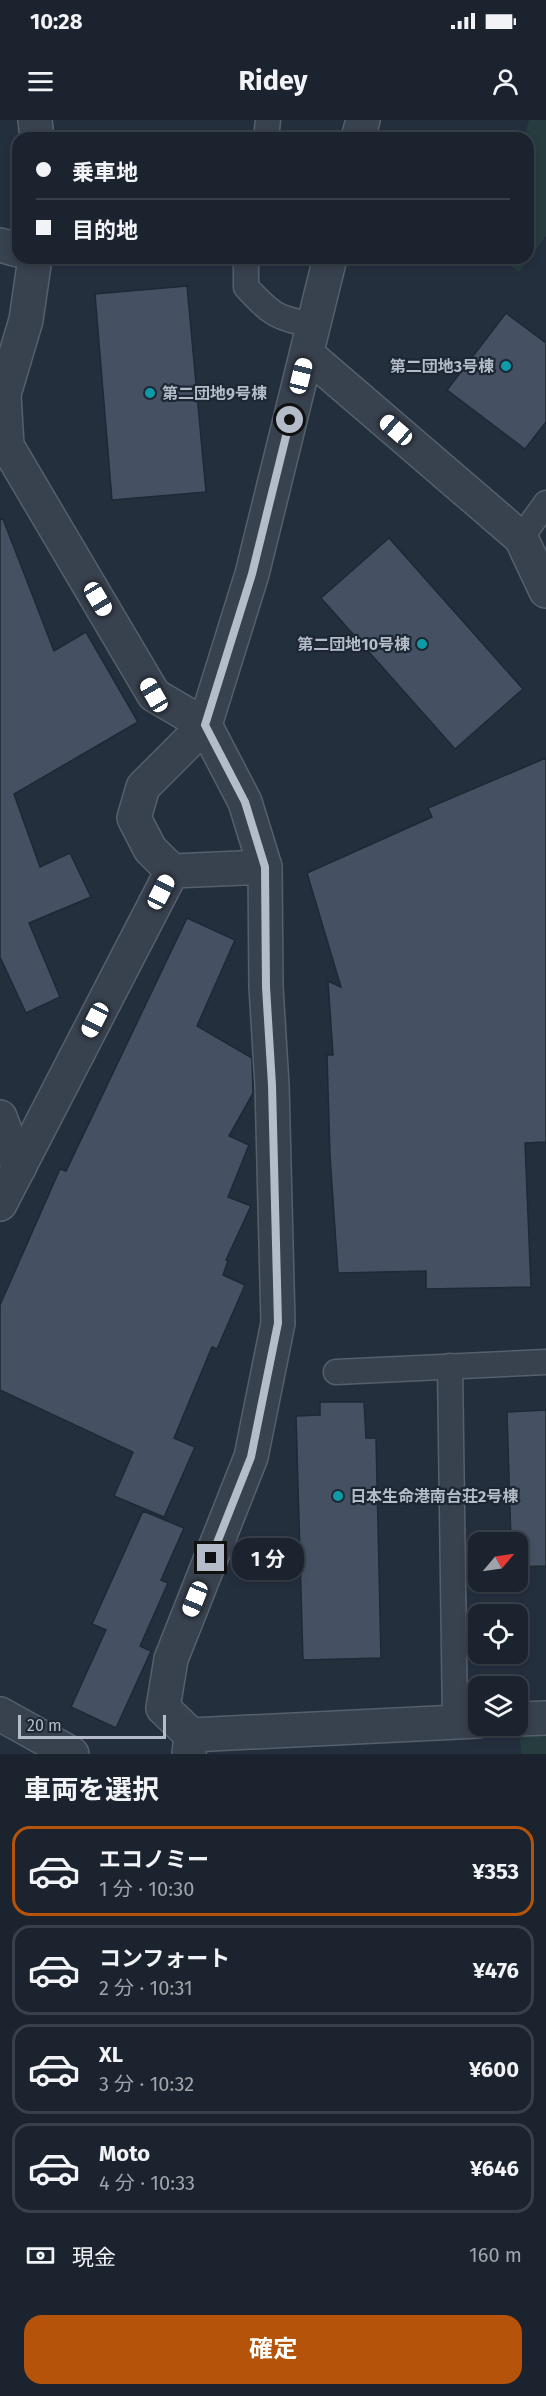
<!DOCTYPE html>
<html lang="ja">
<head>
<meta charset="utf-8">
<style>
  :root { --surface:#1b232e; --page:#282f3a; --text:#f1f3f6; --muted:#a0a4aa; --line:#39404a; --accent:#b45309 }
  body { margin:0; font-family:"Fira Sans","Noto Sans JP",sans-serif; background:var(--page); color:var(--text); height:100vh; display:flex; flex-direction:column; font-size:22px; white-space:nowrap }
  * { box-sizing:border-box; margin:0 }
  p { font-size:20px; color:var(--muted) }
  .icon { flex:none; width:33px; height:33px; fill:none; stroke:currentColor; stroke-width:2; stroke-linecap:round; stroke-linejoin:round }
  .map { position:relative; height:1634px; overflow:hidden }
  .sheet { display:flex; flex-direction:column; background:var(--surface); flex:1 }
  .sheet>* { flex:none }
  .guide { position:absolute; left:12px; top:12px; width:522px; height:132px; border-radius:18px; box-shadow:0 3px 9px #0003,0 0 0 2px var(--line); display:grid; align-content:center; height:132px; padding:0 24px; background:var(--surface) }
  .needle { width:39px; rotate:61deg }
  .buttons { position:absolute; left:468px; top:1412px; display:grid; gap:12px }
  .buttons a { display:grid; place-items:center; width:60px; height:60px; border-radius:12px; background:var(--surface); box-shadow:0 3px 9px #0003,0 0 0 2px var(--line); font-size:30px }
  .scale { position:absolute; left:18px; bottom:15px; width:148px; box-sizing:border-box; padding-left:6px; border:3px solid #b4bcc9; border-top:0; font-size:16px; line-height:21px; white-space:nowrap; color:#b4bcc9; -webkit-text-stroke:4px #1d2633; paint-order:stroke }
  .end { position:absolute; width:27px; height:27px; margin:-14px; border:8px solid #b4bcc9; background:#111; box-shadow:0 0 0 3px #111 }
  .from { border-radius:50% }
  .bubble { position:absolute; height:42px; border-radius:18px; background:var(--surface); box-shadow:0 3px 9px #0003,0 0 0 2px var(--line); font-size:20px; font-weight:700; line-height:42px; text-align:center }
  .car { position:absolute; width:18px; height:36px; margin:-18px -9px; border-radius:8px; box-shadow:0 0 4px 2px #0007; background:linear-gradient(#fff 24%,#345 0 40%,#fff 0 76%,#345 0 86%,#fff 0) }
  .guide b { display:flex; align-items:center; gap:21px; height:57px; font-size:22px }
  .guide b+b { border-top:2px solid var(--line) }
  .guide i { width:15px; height:15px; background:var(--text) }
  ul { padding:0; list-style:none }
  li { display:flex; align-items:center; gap:18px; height:90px; margin:0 12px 9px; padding:0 12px; border:3px solid var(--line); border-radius:18px }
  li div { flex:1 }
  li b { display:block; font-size:22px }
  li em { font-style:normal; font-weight:700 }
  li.current { border-color:var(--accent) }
  li>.icon { width:54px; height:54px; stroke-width:1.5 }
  h2 { padding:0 24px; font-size:27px; line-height:72px }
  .pay { display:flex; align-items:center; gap:15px; height:66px; padding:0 24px; font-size:22px }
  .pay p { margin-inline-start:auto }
  .button { display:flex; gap:12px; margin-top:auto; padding:12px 24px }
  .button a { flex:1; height:69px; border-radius:18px; background:var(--accent); color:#fff; font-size:24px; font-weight:700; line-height:69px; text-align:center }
  .status { display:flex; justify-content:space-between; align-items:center; height:42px; padding:0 30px; background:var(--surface); direction:ltr }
  .status svg { height:16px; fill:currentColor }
  header { display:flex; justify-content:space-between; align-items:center; height:78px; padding:0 24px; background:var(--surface); font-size:27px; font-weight:700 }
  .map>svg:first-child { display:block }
</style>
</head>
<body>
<div class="status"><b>10:28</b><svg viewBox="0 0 49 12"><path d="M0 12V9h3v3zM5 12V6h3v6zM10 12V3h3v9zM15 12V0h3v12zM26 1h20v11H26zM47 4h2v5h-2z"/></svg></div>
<header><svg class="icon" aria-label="menu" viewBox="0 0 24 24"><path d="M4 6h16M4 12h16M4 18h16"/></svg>Ridey<svg class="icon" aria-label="person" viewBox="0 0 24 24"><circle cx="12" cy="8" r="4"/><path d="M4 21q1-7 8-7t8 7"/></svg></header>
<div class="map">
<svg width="546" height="1634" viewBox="0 0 546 1634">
  <rect width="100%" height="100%" fill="#242f3e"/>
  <g fill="#263c3f">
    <path d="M 529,0 L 546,0 L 546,116 L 519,152 L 499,138 L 528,138 L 528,18 L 524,18 Z"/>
    <path d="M 546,1598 L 546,1634 L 521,1634 L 519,1599 Z"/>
  </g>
  <g fill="#455162" stroke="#1f2835" stroke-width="1.5">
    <path d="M 187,166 L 206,372 L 112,380 L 95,174 Z"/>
    <path d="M 506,193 L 546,223 L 546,302 L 525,329 L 447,270 Z"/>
    <path d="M 3,399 L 54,531 L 86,512 L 138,602 L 14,674 L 40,747 L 70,733 L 91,777 L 29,803 L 60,877 L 26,893 L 0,837 L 0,400 Z"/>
    <path d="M 389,418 L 523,569 L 455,629 L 321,478 Z"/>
    <path d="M 546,638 L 546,1022 L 525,1023 L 531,1167 L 426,1169 L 426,1151 L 338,1153 L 330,1036 L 327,935 L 333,935 L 328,861 L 341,867 L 307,753 L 432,697 L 428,688 Z"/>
    <path d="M 187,798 L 235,820 L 197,906 L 252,938 L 253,973 L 229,1016 L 249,1025 L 228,1077 L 251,1086 L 226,1140 L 228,1141 L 223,1155 L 245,1165 L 217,1229 L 212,1227 L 174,1318 L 195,1327 L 164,1397 L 114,1376 L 133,1332 L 0,1270 L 0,1185 L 60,1049 L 66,1051 Z"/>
    <path d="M 320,1282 L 364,1282 L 366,1318 L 376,1318 L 381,1538 L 303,1540 L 296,1296 L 320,1295 Z"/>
    <path d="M 546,1290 L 546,1446 L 518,1447 L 518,1422 L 511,1422 L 507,1292 Z"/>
    <path d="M 143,1391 L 184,1408 L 161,1460 L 168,1463 L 140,1526 L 151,1531 L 116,1608 L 71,1587 L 106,1510 L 92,1504 Z"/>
  </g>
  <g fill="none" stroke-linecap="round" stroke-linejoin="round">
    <g stroke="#565f6c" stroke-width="27">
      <g id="lane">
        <path d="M 266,18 L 268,0"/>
        <path d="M 246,138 L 246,167 C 272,195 276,198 314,205"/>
        <path d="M 521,418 L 546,383"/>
        <path d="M 450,1246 L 455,1602"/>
        <path d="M 336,1252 L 546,1242"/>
      </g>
    </g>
    <g stroke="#565f6c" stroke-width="36">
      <g id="street">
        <path d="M 35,0 L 37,18"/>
        <path d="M 358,18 L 363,0"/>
        <path d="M 0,125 L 18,130"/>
        <path d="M 35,138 L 26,200 L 4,274 L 7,326 L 154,575 L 205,605 L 245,682 L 265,747"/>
        <path d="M 307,234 L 521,418 L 546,471"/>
        <path d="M 0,997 L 19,1048"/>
        <path d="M 0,1084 L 172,751"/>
        <path d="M 0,1594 L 72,1634"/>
        <path d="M 518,1599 L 546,1598"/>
        <path d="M 191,1615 L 163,1588 L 171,1539 L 251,1337 L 278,1203 L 272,965 L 266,867 L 265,747 L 172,751 L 150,729 L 134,698 L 143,667 L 205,605 L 252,454 L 330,138"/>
        <path d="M 189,1634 L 191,1615 L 478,1601"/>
      </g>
    </g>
    <use href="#lane" stroke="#38414e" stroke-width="24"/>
    <use href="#street" stroke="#38414e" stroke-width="33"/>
  </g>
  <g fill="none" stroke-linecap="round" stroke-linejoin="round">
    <path stroke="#b4bcc9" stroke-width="8" d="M 211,1438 L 251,1337 L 278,1203 L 272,965 L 266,867 L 265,747 L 245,682 L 205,605 L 252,454 L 290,300"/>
  </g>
  <g fill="#0f9aa8" stroke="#1d2633" stroke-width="2">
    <circle cx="506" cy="246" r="6"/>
    <circle cx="150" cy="273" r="6"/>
    <circle cx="422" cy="524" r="6"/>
    <circle cx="338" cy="1376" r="6"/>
  </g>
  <g text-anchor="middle" stroke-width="4.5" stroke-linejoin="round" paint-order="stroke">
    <g font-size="16" font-weight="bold" fill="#b4bcc9" stroke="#1d2633" text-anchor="end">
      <text x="494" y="252">第二団地3号棟</text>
      <text x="162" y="279" text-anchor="start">第二団地9号棟</text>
      <text x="410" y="530">第二団地10号棟</text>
      <text x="350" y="1382" text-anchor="start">日本生命港南台荘2号棟</text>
    </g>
  </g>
</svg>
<div class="buttons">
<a><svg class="needle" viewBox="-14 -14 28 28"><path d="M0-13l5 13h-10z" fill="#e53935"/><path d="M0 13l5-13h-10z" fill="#a0a4aa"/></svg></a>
<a><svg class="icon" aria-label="locate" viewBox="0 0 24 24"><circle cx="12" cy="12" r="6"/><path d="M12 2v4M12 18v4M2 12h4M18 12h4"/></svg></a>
<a><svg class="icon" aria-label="layers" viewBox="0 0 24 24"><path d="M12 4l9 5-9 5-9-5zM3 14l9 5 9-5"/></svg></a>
</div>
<div class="scale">20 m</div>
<i class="end from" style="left:290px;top:300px"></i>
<i class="end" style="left:211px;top:1438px"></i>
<div class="bubble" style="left:232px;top:1418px;width:72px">1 分</div>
<i class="car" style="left:301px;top:256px;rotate:14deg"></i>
<i class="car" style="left:396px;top:310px;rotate:311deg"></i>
<i class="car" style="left:98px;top:479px;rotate:149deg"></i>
<i class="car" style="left:154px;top:575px;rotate:330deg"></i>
<i class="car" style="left:161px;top:772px;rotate:27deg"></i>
<i class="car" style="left:95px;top:900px;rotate:207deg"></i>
<i class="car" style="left:195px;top:1479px;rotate:202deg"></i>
<div class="guide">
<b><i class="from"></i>乗車地</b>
<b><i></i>目的地</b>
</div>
</div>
<section class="sheet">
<h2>車両を選択</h2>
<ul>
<li class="current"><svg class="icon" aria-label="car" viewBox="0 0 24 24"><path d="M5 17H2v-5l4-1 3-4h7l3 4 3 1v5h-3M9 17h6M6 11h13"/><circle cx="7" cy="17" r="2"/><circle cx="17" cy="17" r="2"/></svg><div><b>エコノミー</b><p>1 分 · 10:30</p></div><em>¥353</em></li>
<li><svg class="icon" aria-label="car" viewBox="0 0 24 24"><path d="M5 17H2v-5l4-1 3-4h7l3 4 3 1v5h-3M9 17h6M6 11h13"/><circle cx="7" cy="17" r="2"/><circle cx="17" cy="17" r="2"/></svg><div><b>コンフォート</b><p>2 分 · 10:31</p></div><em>¥476</em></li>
<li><svg class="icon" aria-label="car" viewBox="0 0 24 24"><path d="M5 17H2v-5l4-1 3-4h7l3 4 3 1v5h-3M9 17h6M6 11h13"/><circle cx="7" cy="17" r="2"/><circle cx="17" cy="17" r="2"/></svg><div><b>XL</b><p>3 分 · 10:32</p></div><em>¥600</em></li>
<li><svg class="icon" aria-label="car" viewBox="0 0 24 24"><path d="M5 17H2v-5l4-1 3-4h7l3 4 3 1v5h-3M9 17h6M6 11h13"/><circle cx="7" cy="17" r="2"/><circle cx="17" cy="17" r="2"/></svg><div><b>Moto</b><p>4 分 · 10:33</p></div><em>¥646</em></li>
</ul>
<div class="pay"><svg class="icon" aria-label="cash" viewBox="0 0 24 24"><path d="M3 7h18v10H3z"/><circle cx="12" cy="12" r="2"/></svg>現金<p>160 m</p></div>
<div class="button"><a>確定</a></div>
</section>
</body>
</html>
